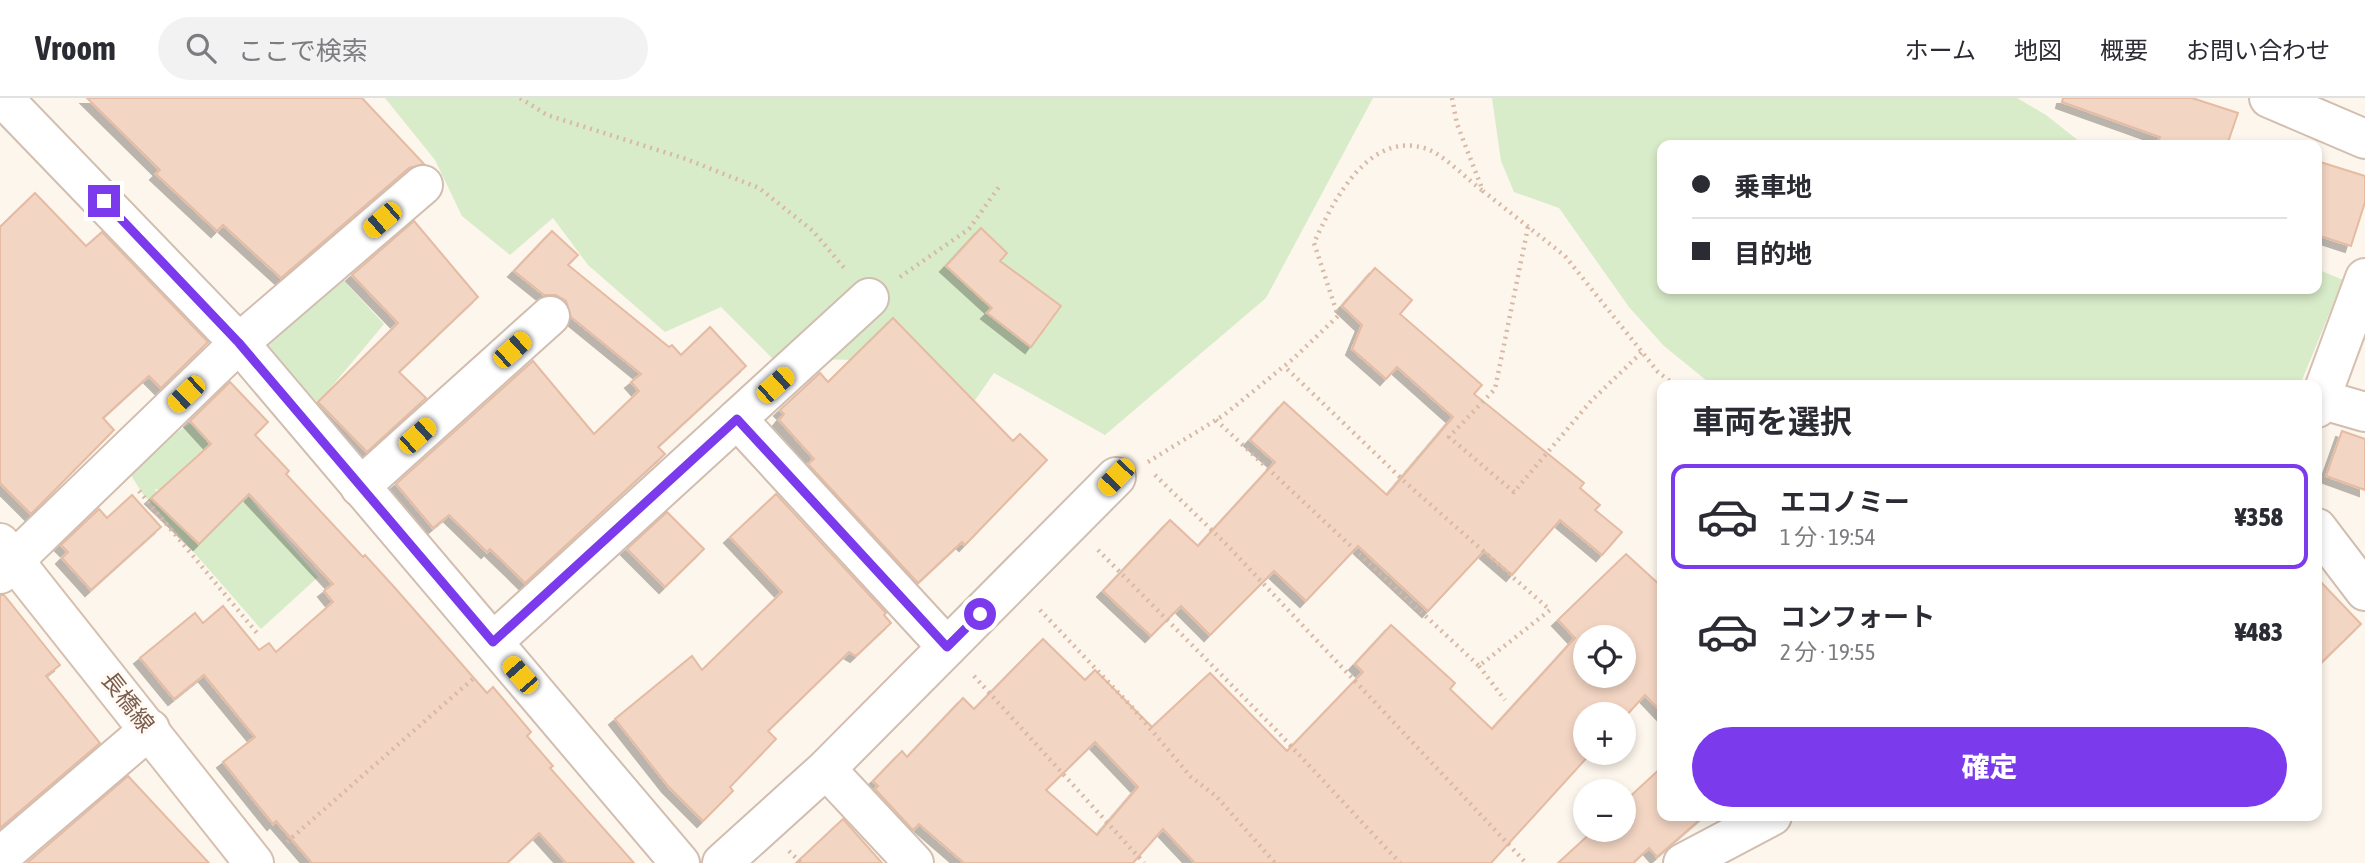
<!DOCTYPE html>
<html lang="ja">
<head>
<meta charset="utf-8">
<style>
  :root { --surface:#fff; --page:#f2f2f3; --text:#2b2b33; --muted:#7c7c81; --line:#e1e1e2; --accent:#7c3aed }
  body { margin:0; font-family:"Asap Condensed","Noto Sans JP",sans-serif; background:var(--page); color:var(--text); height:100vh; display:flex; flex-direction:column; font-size:26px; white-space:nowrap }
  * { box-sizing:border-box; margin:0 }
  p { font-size:23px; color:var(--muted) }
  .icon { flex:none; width:38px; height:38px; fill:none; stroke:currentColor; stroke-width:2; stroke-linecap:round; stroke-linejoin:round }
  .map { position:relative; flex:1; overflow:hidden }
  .details { position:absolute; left:1657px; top:282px; width:665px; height:441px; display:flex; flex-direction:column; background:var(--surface); border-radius:14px; box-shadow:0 4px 10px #0003 }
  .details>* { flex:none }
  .top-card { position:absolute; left:1657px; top:42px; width:665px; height:154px; border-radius:14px; box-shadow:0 4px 10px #0003; display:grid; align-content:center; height:154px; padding:0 35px; background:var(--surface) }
  .tools { position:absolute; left:1573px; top:527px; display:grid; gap:14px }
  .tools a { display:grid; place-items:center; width:63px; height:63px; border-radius:50%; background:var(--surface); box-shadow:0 4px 10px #0003; font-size:35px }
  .end { position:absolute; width:32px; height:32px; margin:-16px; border:9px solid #7c3aed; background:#fff; box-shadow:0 0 0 4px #fff }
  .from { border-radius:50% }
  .car { position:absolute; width:21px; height:42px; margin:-21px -10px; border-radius:9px; box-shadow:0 0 5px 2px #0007; background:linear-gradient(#f5c518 24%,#345 0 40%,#f5c518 0 76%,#345 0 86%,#f5c518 0) }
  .top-card b { display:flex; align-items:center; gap:24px; height:66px; font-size:26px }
  .top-card b+b { border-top:2px solid var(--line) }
  .top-card i { width:18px; height:18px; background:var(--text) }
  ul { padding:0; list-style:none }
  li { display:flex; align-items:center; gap:21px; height:105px; margin:0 14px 10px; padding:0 21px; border:4px solid transparent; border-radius:14px }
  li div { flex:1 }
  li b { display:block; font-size:26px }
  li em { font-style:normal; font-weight:800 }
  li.selected { border-color:var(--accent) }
  li>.icon { width:63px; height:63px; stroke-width:1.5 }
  h2 { padding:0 35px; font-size:32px; line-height:84px }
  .button { display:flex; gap:14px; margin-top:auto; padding:14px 35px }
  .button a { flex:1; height:80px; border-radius:42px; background:var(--accent); color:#fff; font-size:28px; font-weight:800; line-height:80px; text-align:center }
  header { display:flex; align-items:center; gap:42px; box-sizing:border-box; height:98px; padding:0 35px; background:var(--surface); border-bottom:2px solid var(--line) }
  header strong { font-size:33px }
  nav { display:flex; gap:38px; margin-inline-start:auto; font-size:24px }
  .search { width:490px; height:63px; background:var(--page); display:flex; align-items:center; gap:18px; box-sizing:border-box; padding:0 24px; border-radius:38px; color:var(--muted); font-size:26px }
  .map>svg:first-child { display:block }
</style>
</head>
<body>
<header>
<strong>Vroom</strong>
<div class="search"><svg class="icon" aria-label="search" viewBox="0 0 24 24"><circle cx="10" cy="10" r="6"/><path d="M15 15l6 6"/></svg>ここで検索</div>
<nav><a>ホーム</a><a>地図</a><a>概要</a><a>お問い合わせ</a></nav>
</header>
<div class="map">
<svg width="2365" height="765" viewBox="0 0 2365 765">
  <defs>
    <filter id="shadow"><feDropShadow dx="-6" dy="6" stdDeviation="0" flood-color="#0004"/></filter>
  </defs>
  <rect width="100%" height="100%" fill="#fdf6ec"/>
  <g fill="#d8ecc9" fill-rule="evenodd">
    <path d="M 385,0 L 1373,0 L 1266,200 L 1105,337 L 994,275 L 945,345 L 854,262 L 772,260 L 721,209 L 665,234 L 588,167 L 553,120 L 510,157 L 462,118 L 435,62 Z"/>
    <path d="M 1492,0 L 2017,0 L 2046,17 L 2084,47 L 1662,47 L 1662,191 L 2317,191 L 2317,171 L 2343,182 L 2300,287 L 1712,287 L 1664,248 L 1629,209 L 1559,110 L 1514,94 L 1501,63 Z"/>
    <path d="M 337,175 L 384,226 L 318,305 L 257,242 Z"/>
    <path d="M 192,324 L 260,413 L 318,479 L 261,531 L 142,395 L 126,369 ZM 174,379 L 230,414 L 199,446 L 173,407 L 154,391 L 160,392 Z"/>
  </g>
  <g fill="#f3d5c3" stroke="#e6bba3" stroke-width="2" fill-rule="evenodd" filter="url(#shadow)">
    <path d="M 87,0 L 362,0 L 424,66 L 409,70 L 281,180 L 223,127 L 217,133 L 156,76 L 160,72 Z"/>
    <path d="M 2063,0 L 2192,0 L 2238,15 L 2227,47 L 2157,47 L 2160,39 L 2062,4 Z"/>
    <path d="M 2317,63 L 2365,78 L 2365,104 L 2351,148 L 2317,137 Z"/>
    <path d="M 35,95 L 86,148 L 102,134 L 208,244 L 161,290 L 149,278 L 103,320 L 114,332 L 31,416 L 0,385 L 0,129 Z"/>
    <path d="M 414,123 L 478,199 L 399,274 L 426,300 L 367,354 L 318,304 L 398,225 L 352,177 Z"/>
    <path d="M 981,130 L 1007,155 L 1000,163 L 1061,208 L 1031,249 L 987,215 L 992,210 L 946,168 Z"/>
    <path d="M 552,133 L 578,157 L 568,167 L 669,249 L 672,247 L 681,257 L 710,229 L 746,268 L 658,349 L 665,356 L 525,485 L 490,451 L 487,454 L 449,417 L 433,430 L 396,386 L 533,263 L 594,336 L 639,293 L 631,284 L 641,276 L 571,219 L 566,203 L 556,197 L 544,197 L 514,173 Z"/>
    <path d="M 1375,170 L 1412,202 L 1400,216 L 1482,287 L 1474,296 L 1584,385 L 1580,390 L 1600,407 L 1595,412 L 1622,434 L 1602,457 L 1560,422 L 1512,477 L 1484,453 L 1428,513 L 1358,448 L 1306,503 L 1274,473 L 1210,537 L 1181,508 L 1151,538 L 1103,493 L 1170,422 L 1198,448 L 1275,364 L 1250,342 L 1284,304 L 1387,397 L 1453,319 L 1397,269 L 1386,281 L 1352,251 L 1362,227 L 1342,208 Z"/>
    <path d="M 893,220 L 1013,343 L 1020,336 L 1047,362 L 965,447 L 962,444 L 918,485 L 808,366 L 814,361 L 779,322 L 784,316 L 780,312 L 820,275 L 828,284 Z"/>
    <path d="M 230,284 L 268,324 L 255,337 L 289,373 L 286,376 L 363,459 L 365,457 L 395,490 L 487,595 L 493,589 L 531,634 L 527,638 L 553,668 L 550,670 L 634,765 L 566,765 L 539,735 L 507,765 L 312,765 L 276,723 L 273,726 L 223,664 L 255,639 L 204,577 L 174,601 L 140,560 L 195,515 L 203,525 L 223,508 L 259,552 L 269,545 L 276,554 L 333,504 L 324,493 L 333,486 L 249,396 L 199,446 L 151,400 L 211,346 L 190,323 Z"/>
    <path d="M 2342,333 L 2365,341 L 2365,392 L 2326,378 Z"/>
    <path d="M 776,396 L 886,515 L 884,517 L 891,525 L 856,558 L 849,554 L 768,633 L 776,641 L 730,689 L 733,693 L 703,723 L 668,688 L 615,621 L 692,558 L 702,572 L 782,494 L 730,439 Z"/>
    <path d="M 132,397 L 161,429 L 91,492 L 62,460 L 68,454 L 61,447 L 99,411 L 107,420 Z"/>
    <path d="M 667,414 L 704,451 L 665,489 L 627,451 Z"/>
    <path d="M 1626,456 L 1662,489 L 1662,615 L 1645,597 L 1624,620 L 1624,616 L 1586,616 L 1586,654 L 1592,654 L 1491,765 L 1195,765 L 1163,731 L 1133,765 L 964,765 L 919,726 L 913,732 L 875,691 L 878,688 L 873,683 L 902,653 L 907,659 L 963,600 L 974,611 L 1043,541 L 1085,582 L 1095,572 L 1152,629 L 1210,575 L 1287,653 L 1363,574 L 1355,566 L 1391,527 L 1455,585 L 1450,591 L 1492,631 L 1575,540 L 1558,522 ZM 1586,539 L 1624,539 L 1624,578 L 1586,578 ZM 1095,644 L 1138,689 L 1097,737 L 1046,692 Z"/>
    <path d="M 2317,480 L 2361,526 L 2317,569 Z"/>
    <path d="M 0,497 L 4,497 L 60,567 L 46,578 L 100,645 L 0,730 Z"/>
    <path d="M 1662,669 L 1662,718 L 1704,718 L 1657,759 L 1649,750 L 1633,765 L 1558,765 L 1594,732 L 1624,732 L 1624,704 Z"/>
    <path d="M 128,678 L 209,765 L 27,765 Z"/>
    <path d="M 843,721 L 882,765 L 796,765 Z"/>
  </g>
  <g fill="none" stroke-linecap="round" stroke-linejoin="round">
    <g stroke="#d1beb0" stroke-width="42">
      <g id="street">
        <path d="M 3,0 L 239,245 L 680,765"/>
        <path d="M 2269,0 L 2365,41"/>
        <path d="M 2320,301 L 2365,314"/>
        <path d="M 737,321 L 869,200"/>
        <path d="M 360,389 L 550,218"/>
        <path d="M 2317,430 L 2365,493"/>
        <path d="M 0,476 L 239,245 L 423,87"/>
        <path d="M 493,544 L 737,321 L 947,549"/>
        <path d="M 826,671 L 914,765"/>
        <path d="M 0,759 L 150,631"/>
        <path d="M 722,765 L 826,671 L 1116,379"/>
        <path d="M 1683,765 L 1772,718"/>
      </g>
    </g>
    <g stroke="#d6c0b0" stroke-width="42">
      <g id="secondary">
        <path d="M 2317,310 L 2365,180"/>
        <path d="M 0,445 L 254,765"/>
      </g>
    </g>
    <g stroke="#d9b8a5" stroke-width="4.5" stroke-dasharray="2 5" stroke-linecap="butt">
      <path d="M 520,0 L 547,17 L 686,61 L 759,90 L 813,133 L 845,171"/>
      <path d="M 1452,0 L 1457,26 L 1483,93 L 1565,158 L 1658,274 L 1675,287"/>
      <path d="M 1528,129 L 1495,291 L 1449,339 L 1514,394 L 1591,303 L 1642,254"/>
      <path d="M 900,179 L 969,131 L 1001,86"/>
      <path d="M 1216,322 L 1479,568 L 1550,512 L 1405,384 L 1284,268"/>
      <path d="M 1148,364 L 1224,317 L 1293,261 L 1338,218 L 1314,145 C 1333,103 1369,31 1427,51 C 1443,56 1469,83 1483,93"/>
      <path d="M 1155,377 L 1227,447 L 1526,765"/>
      <path d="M 139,393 L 257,535"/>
      <path d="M 1098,452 L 1276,632 L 1400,765"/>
      <path d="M 1040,512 L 1131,608 L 1191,679 L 1216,698 L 1275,765"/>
      <path d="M 1479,568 L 1505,602"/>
      <path d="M 974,578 L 1144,765"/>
      <path d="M 287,744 L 475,579"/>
      <path d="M 789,753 L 801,765"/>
    </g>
    <use href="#street" stroke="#fff" stroke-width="38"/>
    <use href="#secondary" stroke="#fff" stroke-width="38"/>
  </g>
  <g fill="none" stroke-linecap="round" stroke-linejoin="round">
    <path stroke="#7c3aed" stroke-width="9" d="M 104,103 L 239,245 L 493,544 L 737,321 L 947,549 L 980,516"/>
  </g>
  <g text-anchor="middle" stroke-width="6" stroke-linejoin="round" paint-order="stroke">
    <g font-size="23" fill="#7a5c4d" stroke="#fffaf3">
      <text transform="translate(128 604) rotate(52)" y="8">長橋線</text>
    </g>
  </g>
</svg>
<div class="tools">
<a><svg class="icon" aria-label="locate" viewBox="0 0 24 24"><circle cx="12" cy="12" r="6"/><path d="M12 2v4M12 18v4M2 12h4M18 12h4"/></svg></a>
<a>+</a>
<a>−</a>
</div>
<i class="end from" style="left:980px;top:516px"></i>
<i class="end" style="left:104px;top:103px"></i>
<i class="car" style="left:382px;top:122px;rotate:229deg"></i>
<i class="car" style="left:512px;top:252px;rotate:48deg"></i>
<i class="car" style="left:775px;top:287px;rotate:48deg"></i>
<i class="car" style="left:186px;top:296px;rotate:226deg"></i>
<i class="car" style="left:417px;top:338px;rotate:48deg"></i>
<i class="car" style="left:1116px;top:379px;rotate:224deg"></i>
<i class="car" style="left:520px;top:577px;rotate:319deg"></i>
<div class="top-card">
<b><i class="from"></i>乗車地</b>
<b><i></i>目的地</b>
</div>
<section class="details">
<h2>車両を選択</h2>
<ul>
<li class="selected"><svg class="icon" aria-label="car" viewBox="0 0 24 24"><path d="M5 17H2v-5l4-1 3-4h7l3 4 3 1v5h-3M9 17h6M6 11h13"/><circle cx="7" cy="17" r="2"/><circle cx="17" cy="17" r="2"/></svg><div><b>エコノミー</b><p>1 分 · 19:54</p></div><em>¥358</em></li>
<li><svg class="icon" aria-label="car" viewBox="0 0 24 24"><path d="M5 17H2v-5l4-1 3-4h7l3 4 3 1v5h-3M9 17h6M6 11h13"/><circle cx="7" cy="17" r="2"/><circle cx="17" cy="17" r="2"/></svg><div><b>コンフォート</b><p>2 分 · 19:55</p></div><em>¥483</em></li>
</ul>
<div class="button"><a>確定</a></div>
</section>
</div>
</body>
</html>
